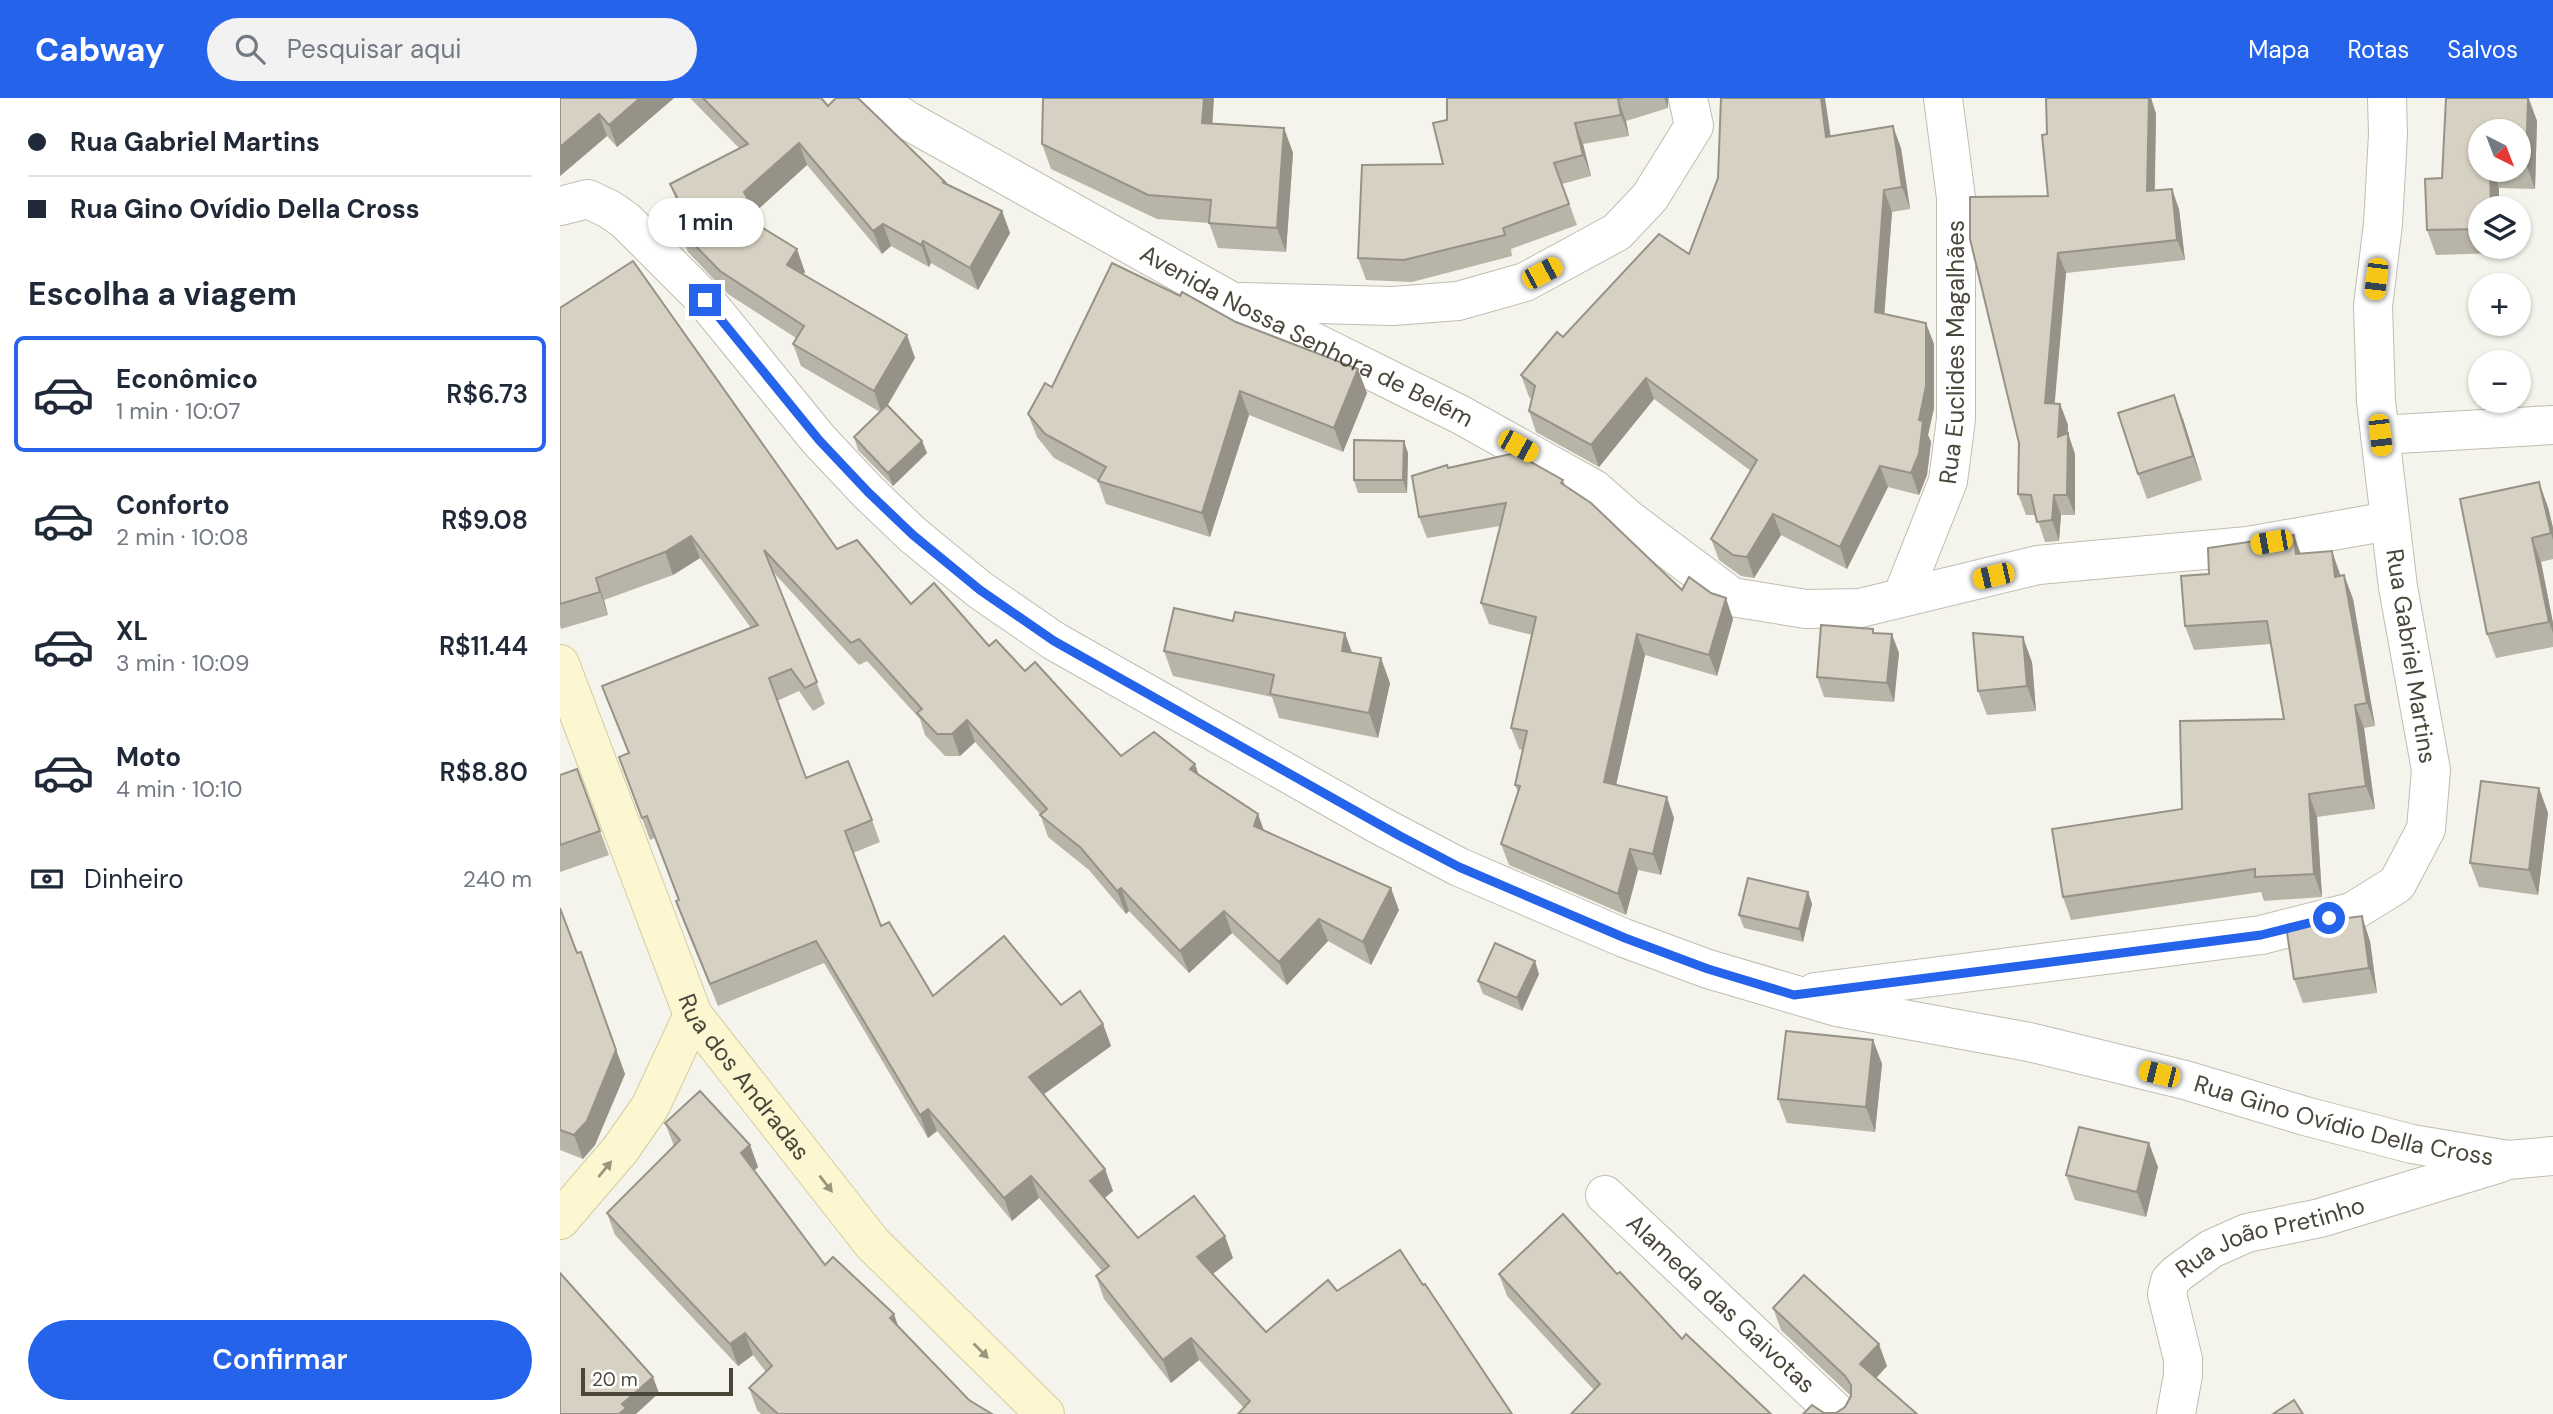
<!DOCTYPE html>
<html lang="pt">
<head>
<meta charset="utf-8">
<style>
  :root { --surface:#fff; --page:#f2f2f3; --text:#1f2937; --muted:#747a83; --line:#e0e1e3; --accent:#2563eb }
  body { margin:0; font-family:"DM Sans",sans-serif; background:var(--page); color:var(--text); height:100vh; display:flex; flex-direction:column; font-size:26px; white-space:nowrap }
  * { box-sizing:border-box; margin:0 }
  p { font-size:23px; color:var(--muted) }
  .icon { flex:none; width:38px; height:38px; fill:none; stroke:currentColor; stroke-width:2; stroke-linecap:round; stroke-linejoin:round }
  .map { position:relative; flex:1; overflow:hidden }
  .drawer { display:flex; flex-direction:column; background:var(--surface); width:560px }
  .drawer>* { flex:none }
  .guide { display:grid; align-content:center; height:154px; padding:0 28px; background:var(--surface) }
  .needle { width:46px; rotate:138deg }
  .controls { position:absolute; left:1908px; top:21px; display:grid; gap:14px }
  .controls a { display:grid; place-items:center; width:63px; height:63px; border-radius:50%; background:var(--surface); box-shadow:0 2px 5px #0004; font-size:35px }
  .scale { position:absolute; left:21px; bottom:18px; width:152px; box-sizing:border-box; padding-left:7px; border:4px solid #4a463a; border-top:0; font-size:19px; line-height:24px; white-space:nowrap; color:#4a463a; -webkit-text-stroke:5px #fff; paint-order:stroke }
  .end { position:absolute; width:32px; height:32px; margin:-16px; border:9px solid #2563eb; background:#fff; box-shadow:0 0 0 4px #fff }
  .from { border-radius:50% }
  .bubble { position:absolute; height:49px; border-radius:24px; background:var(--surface); box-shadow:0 2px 5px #0004; font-size:23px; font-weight:600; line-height:49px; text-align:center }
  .car { position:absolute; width:21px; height:42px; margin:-21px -10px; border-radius:9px; box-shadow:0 0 5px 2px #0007; background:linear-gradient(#f5c518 24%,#345 0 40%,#f5c518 0 76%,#345 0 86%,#f5c518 0) }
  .guide b { display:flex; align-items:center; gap:24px; height:66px; font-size:26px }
  .guide b+b { border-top:2px solid var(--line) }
  .guide i { width:18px; height:18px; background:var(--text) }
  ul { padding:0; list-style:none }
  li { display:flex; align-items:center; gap:21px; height:116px; margin:0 14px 10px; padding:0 14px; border:4px solid transparent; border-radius:10px }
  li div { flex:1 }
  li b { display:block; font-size:26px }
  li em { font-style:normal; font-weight:600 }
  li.on { border-color:var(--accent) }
  li>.icon { width:63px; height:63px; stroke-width:1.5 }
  h2 { padding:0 28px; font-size:32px; line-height:84px }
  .pay { display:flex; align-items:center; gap:18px; height:77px; padding:0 28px; font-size:26px }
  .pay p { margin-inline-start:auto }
  .action { display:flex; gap:14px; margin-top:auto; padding:14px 28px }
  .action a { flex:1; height:80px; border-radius:42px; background:var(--accent); color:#fff; font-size:28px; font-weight:600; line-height:80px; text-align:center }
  header { display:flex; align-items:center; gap:42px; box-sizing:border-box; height:98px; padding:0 35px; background:var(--accent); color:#fff }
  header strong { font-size:33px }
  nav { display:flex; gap:38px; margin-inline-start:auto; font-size:24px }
  .search { width:490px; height:63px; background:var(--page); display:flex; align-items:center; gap:18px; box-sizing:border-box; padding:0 24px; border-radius:38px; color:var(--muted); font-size:26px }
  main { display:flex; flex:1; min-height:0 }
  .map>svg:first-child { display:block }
</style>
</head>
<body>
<header>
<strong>Cabway</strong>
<div class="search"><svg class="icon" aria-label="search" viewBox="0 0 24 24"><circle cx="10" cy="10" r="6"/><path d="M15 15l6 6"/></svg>Pesquisar aqui</div>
<nav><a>Mapa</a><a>Rotas</a><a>Salvos</a></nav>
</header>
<main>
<section class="drawer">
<div class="guide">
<b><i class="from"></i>Rua Gabriel Martins</b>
<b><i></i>Rua Gino Ovídio Della Cross</b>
</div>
<h2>Escolha a viagem</h2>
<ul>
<li class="on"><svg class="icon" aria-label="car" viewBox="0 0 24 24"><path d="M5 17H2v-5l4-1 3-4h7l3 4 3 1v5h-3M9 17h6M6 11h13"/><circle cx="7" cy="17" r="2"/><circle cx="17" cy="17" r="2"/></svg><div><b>Econômico</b><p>1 min · 10:07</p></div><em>R$6.73</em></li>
<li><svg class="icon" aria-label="car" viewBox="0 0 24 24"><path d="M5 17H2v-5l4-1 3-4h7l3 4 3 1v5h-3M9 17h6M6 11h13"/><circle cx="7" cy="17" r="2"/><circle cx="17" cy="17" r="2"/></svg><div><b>Conforto</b><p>2 min · 10:08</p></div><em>R$9.08</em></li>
<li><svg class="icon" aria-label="car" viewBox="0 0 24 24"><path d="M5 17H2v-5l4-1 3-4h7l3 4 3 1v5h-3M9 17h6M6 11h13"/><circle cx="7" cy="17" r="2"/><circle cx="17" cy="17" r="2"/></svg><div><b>XL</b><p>3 min · 10:09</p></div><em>R$11.44</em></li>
<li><svg class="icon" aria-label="car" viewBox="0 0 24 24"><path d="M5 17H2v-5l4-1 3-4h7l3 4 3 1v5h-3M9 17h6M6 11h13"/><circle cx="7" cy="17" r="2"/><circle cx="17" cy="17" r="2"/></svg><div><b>Moto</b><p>4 min · 10:10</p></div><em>R$8.80</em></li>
</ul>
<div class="pay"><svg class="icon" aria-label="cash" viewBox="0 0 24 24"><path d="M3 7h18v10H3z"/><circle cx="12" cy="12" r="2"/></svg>Dinheiro<p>240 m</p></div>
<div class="action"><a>Confirmar</a></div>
</section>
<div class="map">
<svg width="1993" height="1316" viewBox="0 0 1993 1316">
  <rect width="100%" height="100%" fill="#f5f4ec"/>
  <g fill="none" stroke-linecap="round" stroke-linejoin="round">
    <g stroke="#c0bdaf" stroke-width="40">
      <g id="street">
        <path id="s1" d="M 313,0 L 345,21 L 671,203 L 901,317 L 1034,391 L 1068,421 L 1172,499 L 1246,511 L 1300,510 L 1478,467 L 1688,448 L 1829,423"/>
        <path id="s2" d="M 0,108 L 28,101 L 49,111 L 65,122 L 145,202 L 259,342 L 308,394 L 353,437 L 420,492 L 494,543 L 821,728 L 899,769 L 1064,840 L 1148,871 L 1277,909 L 1469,944 L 1625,982 L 1745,1018 L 1852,1046 L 1948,1062 L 1993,1058"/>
        <path d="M 683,204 L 833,208 L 898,203 L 965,184 L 1057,134 L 1090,99 L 1134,28 L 1128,0"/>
        <path d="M 1820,337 L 1993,327"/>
        <path id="s3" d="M 1342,499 L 1388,383 L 1396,321 L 1396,100 L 1383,0"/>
        <path d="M 1255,894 L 1701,837 L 1792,814 L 1837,786 L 1866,731 L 1871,672 L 1838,489 L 1816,303 L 1813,208 L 1823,126 L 1828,36 L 1827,0"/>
        <path id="s4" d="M 1045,1097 L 1278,1316"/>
        <path id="s5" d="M 1616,1316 L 1623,1277 L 1623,1261 L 1607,1196 L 1610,1183 L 1618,1175 L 1651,1151 L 1687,1135 L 1760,1120 L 1940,1065"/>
      </g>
    </g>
    <g stroke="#d2cc9f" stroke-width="40">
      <g id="secondary">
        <path id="s6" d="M 0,566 L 133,917 L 312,1145 L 485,1316"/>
        <path d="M 0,1122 L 60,1052 L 90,1009 L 133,917"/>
      </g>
    </g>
    <use href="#street" stroke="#fff" stroke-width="38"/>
    <use href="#secondary" stroke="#fcf7d0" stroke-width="38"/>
  </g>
  <g fill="#b8b4a7" fill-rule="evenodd">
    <path d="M 0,0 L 114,0 L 57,49 L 47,38 L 0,78 Z"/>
    <path d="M 130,0 L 261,0 L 268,8 L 385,84 L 386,86 L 442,113 L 450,135 L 418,192 L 371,165 L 369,169 L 331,148 L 322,156 L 247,67 L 195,114 L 203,130 L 245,174 L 243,176 L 355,260 L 328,307 L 362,343 L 367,355 L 333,388 L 298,352 L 294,339 L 320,314 L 241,268 L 233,246 L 236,240 L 168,196 L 128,154 L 120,132 L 128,127 L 118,108 L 110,86 L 179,50 Z"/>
    <path d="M 887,0 L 1108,0 L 1108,10 L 1066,23 L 1069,38 L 1023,46 L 1031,78 L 1002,86 L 1017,127 L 951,151 L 952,158 L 852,184 L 806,182 L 798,160 L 883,66 L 887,22 Z"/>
    <path d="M 1486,0 L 1591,0 L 1596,16 L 1595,93 L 1619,111 L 1625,162 L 1506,175 L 1494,305 L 1500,306 L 1508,327 L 1507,336 L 1515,356 L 1515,417 L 1501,417 L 1499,443 L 1485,444 L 1476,417 L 1466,417 L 1458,396 L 1488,98 Z"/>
    <path d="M 1886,0 L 1969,0 L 1977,23 L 1975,91 L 1939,90 L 1939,110 L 1920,110 L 1920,149 L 1940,149 L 1940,155 L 1876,157 L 1867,132 L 1865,81 L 1882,80 ZM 1920,33 L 1958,33 L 1958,72 L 1920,72 Z"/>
    <path d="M 653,25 L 724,30 L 733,55 L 726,154 L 658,150 L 649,125 L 597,121 L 491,71 L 482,46 Z"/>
    <path d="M 1271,38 L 1341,50 L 1350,111 L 1332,114 L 1324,216 L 1374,246 L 1374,310 L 1368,337 L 1371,344 L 1367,377 L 1359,397 L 1328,389 L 1287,471 L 1221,437 L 1194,480 L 1181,478 L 1159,462 L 1151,441 L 1191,373 L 1094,301 L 1039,369 L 976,334 L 969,313 L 972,301 L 969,299 L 961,277 L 1003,239 L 1129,156 L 1158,80 Z"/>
    <path d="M 0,210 L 277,451 L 351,506 L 429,548 L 465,573 L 561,658 L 639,677 L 698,716 L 704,733 L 839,812 L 811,867 L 768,843 L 727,887 L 672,835 L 629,875 L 569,813 L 566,816 L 529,772 L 488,739 L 480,716 L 415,644 L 400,658 L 385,658 L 365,637 L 360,621 L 307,563 L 299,567 L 214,475 L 265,606 L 253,613 L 239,593 L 217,603 L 246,680 L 312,722 L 320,744 L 293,755 L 321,828 L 373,898 L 501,907 L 543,926 L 551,948 L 484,996 L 545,1071 L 553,1093 L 545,1100 L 578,1140 L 673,1160 L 653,1176 L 706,1234 L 777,1193 L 840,1152 L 684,1310 L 639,1262 L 611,1285 L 544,1201 L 536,1178 L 542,1173 L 479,1100 L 452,1123 L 377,1033 L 368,1040 L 264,865 L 158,908 L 124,825 L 116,803 L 118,802 L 95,740 L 90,742 L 59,659 L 68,655 L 42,588 L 191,530 L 140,460 L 113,477 L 44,502 L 48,517 L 1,531 L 0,527 Z"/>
    <path d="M 676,224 L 807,295 L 783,354 L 689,317 L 650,439 L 546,406 L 538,383 L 494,360 L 477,339 L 468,316 L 492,289 Z"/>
    <path d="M 1623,321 L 1642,382 L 1587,401 L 1578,376 Z"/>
    <path d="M 848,355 L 847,395 L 798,395 L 794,382 Z"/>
    <path d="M 888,370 L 1003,382 L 1005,387 L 1122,492 L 1173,521 L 1157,578 L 1085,557 L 1056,687 L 1114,720 L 1101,777 L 1078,772 L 1066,817 L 949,767 L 941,746 L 958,694 L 955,687 L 963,652 L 959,651 L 951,630 L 972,537 L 929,526 L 921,505 L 940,428 L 867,440 L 859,419 Z"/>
    <path d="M 1900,401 L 1988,409 L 1993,430 L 1993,461 L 1981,464 L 1993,525 L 1993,549 L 1936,560 L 1927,536 Z"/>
    <path d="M 1734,437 L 1741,456 L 1780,476 L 1781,478 L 1784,477 L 1793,501 L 1815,628 L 1804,630 L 1815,711 L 1757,719 L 1762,799 L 1704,803 L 1701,794 L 1511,822 L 1503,799 L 1622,711 L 1724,621 L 1711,546 L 1634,552 L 1625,528 L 1649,476 Z"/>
    <path d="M 1314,535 L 1339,555 L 1334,604 L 1264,599 L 1257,579 Z"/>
    <path d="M 604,553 L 792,555 L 830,585 L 818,640 L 719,620 L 712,599 L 613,578 Z"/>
    <path d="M 1472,564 L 1476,613 L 1427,617 L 1418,593 Z"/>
    <path d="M 17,671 L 49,757 L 0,774 L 0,677 Z"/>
    <path d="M 1979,690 L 1988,715 L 1978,797 L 1919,789 L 1910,765 Z"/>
    <path d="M 1248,794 L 1252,806 L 1243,844 L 1184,830 L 1179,817 Z"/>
    <path d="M 0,810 L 65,976 L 35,1047 L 23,1061 L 0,1052 Z"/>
    <path d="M 1810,843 L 1817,895 L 1743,905 L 1734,881 Z"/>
    <path d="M 979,876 L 962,913 L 923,896 L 918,883 Z"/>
    <path d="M 1313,942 L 1322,966 L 1315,1034 L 1227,1025 L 1218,1001 Z"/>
    <path d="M 105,1025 L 190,1047 L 198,1069 L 194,1073 L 265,1167 L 337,1227 L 409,1302 L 432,1316 L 201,1316 L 197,1312 L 189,1290 L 206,1274 L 193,1257 L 178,1268 L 55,1137 L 47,1115 L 114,1048 Z"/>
    <path d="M 1598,1069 L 1586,1119 L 1515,1102 L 1506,1077 Z"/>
    <path d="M 939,1176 L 1057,1176 L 1122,1241 L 1034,1292 L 947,1198 Z"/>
    <path d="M 1213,1210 L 1327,1268 L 1316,1280 L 1357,1316 L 1264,1315 L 1276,1315 L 1285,1309 L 1291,1298 L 1221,1232 Z"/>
  </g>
  <g fill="#969288">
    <path d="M 80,0 L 114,0 L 57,49 L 49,27 Z"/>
    <path d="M 644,0 L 654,0 L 651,49 L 642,25 Z"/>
    <path d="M 1104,0 L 1108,0 L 1108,10 Z"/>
    <path d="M 1261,0 L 1265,0 L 1274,60 L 1266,39 Z"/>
    <path d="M 1589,0 L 1591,0 L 1596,16 L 1594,114 L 1587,93 Z"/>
    <path d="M 1968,0 L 1977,23 L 1975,91 L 1966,66 Z"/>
    <path d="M 1058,1 L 1066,23 L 1069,38 L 1061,17 Z"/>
    <path d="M 39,16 L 47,38 L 0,78 L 0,49 Z"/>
    <path d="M 1015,25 L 1023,46 L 1031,78 L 1023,57 Z"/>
    <path d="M 1333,28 L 1341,50 L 1350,111 L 1342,89 Z"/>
    <path d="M 724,30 L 733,55 L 726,154 L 717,130 Z"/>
    <path d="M 239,45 L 247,67 L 193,116 L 184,94 Z"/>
    <path d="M 1930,72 L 1932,72 L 1939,90 L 1939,110 L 1931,110 Z"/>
    <path d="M 1612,91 L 1619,111 L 1625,162 L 1617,142 Z"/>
    <path d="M 1324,92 L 1332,114 L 1323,235 L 1315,214 Z"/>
    <path d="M 442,113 L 450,135 L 418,192 L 410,170 Z"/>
    <path d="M 323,126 L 331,148 L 322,156 L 313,133 Z"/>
    <path d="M 363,143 L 371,165 L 369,169 L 361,147 Z"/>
    <path d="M 237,151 L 245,174 L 235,189 L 227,167 Z"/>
    <path d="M 1498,155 L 1506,175 L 1493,325 L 1485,305 Z"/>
    <path d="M 1366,225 L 1374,246 L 1374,310 L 1368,337 L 1371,344 L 1367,377 L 1359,397 L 1351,375 L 1359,322 Z"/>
    <path d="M 347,237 L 355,260 L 322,316 L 314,293 Z"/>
    <path d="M 798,271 L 807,295 L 783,354 L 774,330 Z"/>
    <path d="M 1086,280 L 1094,301 L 1039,369 L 1031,347 Z"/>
    <path d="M 680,293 L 689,317 L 650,439 L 642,415 Z"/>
    <path d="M 1614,297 L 1623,321 L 1642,382 L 1633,358 Z"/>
    <path d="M 1500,306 L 1508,327 L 1506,359 L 1498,339 Z"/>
    <path d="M 1508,335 L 1515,356 L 1515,417 L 1507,397 Z"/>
    <path d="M 362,343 L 367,355 L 333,388 L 328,375 Z"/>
    <path d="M 844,343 L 848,355 L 847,395 L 843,382 Z"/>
    <path d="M 1320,368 L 1328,389 L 1287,471 L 1280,449 Z"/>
    <path d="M 1979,384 L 1988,409 L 1993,430 L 1993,442 L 1991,435 Z"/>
    <path d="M 1494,397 L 1501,417 L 1499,443 L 1492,422 Z"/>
    <path d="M 1213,416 L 1221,437 L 1194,480 L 1187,459 Z"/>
    <path d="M 1734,437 L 1742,461 L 1736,456 Z"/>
    <path d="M 131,438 L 140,460 L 113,477 L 105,454 Z"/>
    <path d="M 1972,440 L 1981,464 L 1993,525 L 1993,535 L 1989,524 Z"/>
    <path d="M 1772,453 L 1780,476 L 1783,502 L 1775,479 Z"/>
    <path d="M 1784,477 L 1793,501 L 1815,628 L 1807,605 Z"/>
    <path d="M 36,480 L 44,502 L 48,517 L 40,494 Z"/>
    <path d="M 1166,500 L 1173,521 L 1157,578 L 1149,557 Z"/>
    <path d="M 785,535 L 794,560 L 782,553 Z"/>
    <path d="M 1077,536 L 1085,557 L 1052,705 L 1044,684 Z"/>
    <path d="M 1332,536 L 1339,555 L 1334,604 L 1327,585 Z"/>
    <path d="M 1463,539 L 1472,564 L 1476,613 L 1467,588 Z"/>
    <path d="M 821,560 L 830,585 L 818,640 L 809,615 Z"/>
    <path d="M 1795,607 L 1804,630 L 1815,711 L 1806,688 Z"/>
    <path d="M 407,622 L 415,644 L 400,658 L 392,636 Z"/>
    <path d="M 635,666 L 643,689 L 630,671 Z"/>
    <path d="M 1979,690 L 1988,715 L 1978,797 L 1969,772 Z"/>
    <path d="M 1749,696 L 1757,719 L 1762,799 L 1754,776 Z"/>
    <path d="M 1107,699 L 1114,720 L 1101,777 L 1093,756 Z"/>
    <path d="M 698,716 L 706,739 L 694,728 Z"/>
    <path d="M 1070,751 L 1078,772 L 1066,817 L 1058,796 Z"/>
    <path d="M 561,790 L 569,813 L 566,816 L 557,793 Z"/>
    <path d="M 831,790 L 839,812 L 811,867 L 803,844 Z"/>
    <path d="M 1248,794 L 1252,806 L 1243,844 L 1239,831 Z"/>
    <path d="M 664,813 L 672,835 L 629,875 L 620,853 Z"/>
    <path d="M 1802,818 L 1810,843 L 1817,895 L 1809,870 Z"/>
    <path d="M 759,821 L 768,843 L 727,887 L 719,864 Z"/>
    <path d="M 21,854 L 65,976 L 35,1047 L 23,1061 L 14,1037 Z"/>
    <path d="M 975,863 L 979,876 L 962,913 L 957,900 Z"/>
    <path d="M 543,926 L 551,948 L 477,1001 L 469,979 Z"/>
    <path d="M 1313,942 L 1322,966 L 1315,1034 L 1306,1009 Z"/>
    <path d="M 368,1011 L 377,1033 L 368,1040 L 360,1017 Z"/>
    <path d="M 1589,1045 L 1598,1069 L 1586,1119 L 1577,1094 Z"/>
    <path d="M 190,1047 L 198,1069 L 189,1077 L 181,1055 Z"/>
    <path d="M 545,1071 L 553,1093 L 538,1105 L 530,1083 Z"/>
    <path d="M 471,1078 L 479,1100 L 452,1123 L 444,1100 Z"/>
    <path d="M 665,1138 L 673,1160 L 646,1181 L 637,1159 Z"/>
    <path d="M 334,1216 L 342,1239 L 330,1220 Z"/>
    <path d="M 185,1235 L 193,1257 L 178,1268 L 170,1246 Z"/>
    <path d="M 631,1240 L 639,1262 L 611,1285 L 603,1262 Z"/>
    <path d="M 1319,1246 L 1327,1268 L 1309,1288 L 1300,1266 Z"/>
    <path d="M 93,1279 L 99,1295 L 76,1316 L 59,1316 L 62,1306 Z"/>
  </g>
  <g fill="#d6d1c2" stroke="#969288" stroke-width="2">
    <path d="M 0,0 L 80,0 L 49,27 L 39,16 L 0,49 Z"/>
    <path d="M 143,0 L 261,0 L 268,8 L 276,0 L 298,0 L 385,84 L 382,84 L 442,113 L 410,170 L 363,143 L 361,147 L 323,126 L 313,133 L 239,45 L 184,94 L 203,130 L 237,151 L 227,167 L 347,237 L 314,293 L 233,246 L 244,228 L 160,173 L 120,132 L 131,125 L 110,86 L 188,46 Z"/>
    <path d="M 483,0 L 644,0 L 642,25 L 724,30 L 717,130 L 649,125 L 651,102 L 588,97 L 482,46 Z"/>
    <path d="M 887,0 L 1063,0 L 1058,1 L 1061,17 L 1015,25 L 1023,57 L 994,65 L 1009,106 L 943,130 L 945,137 L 844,162 L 798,160 L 802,67 L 883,66 L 873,25 L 887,22 Z"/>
    <path d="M 1161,0 L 1261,0 L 1266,39 L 1333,28 L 1342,89 L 1324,92 L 1315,214 L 1366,225 L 1366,288 L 1359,322 L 1363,323 L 1359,356 L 1351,375 L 1320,368 L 1280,449 L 1213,416 L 1187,459 L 1173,457 L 1151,441 L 1197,362 L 1086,280 L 1031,347 L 969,313 L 975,288 L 961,277 L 997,234 L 1003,239 L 1099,136 L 1129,156 L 1158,80 Z"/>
    <path d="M 1486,0 L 1589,0 L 1587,93 L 1612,91 L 1617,142 L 1498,155 L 1485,305 L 1500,306 L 1498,339 L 1508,335 L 1507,397 L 1494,397 L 1492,422 L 1477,424 L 1471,397 L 1458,396 L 1459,345 L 1410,141 L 1410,99 L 1488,98 L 1482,37 L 1487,36 Z"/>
    <path d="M 1886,0 L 1968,0 L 1966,66 L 1958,66 L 1958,33 L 1920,33 L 1920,72 L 1930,72 L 1931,110 L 1920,110 L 1920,131 L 1867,132 L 1865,81 L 1882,80 Z"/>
    <path d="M 73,163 L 277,451 L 297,442 L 351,506 L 374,485 L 429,548 L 436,542 L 465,573 L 475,564 L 561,658 L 594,634 L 635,666 L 630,671 L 698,716 L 694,728 L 831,790 L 803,844 L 759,821 L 719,864 L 664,813 L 620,853 L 561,790 L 557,793 L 521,750 L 480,717 L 487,711 L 407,622 L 392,636 L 377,636 L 357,615 L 362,611 L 299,541 L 291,545 L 204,452 L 257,584 L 245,590 L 231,571 L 209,580 L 246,680 L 288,663 L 312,722 L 285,733 L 321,828 L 329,824 L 373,898 L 444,838 L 501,907 L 520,893 L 543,926 L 469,979 L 545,1071 L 530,1083 L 578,1140 L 634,1098 L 665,1138 L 637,1159 L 706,1234 L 768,1182 L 777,1193 L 840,1152 L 863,1187 L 865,1186 L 952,1316 L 678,1316 L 690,1303 L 631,1240 L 603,1262 L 536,1178 L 549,1168 L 471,1078 L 444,1100 L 368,1011 L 360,1017 L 256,843 L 150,886 L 116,803 L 119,802 L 87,718 L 82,720 L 59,659 L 69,655 L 42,588 L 198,527 L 131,438 L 105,454 L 36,480 L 40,494 L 0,506 L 0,210 Z"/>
    <path d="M 552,165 L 620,198 L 622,194 L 676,224 L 798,271 L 774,330 L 680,293 L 642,415 L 538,383 L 546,369 L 485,336 L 468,316 L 485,285 L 492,289 Z"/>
    <path d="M 1614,297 L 1633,358 L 1578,376 L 1558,315 Z"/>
    <path d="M 327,307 L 362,343 L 328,375 L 294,339 Z"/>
    <path d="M 794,342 L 844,343 L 843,382 L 794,382 Z"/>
    <path d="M 955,355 L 1003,382 L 1001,385 L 1031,405 L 1122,492 L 1129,479 L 1151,495 L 1166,500 L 1149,557 L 1077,536 L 1044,684 L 1107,699 L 1093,756 L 1070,751 L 1058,796 L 941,746 L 960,688 L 955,687 L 967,633 L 951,630 L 976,519 L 921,505 L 946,405 L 859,419 L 852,378 L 887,367 L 888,370 Z"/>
    <path d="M 1979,384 L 1991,435 L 1972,440 L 1989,524 L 1927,536 L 1900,401 Z"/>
    <path d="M 1734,437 L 1736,456 L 1772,453 L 1775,479 L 1784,477 L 1807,605 L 1795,607 L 1806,688 L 1749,696 L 1754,776 L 1695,779 L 1695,771 L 1503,799 L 1492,731 L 1622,711 L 1620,623 L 1724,621 L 1707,523 L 1625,528 L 1621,478 L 1649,476 L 1648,450 Z"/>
    <path d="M 614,510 L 673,523 L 675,514 L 785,535 L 782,553 L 821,560 L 809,615 L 710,596 L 714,577 L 604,553 Z"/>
    <path d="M 1261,527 L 1313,531 L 1313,535 L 1332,536 L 1327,585 L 1257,579 Z"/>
    <path d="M 1413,535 L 1463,539 L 1467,588 L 1418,593 Z"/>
    <path d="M 17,671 L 40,733 L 0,747 L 0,677 Z"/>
    <path d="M 1921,683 L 1979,690 L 1969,772 L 1910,765 Z"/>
    <path d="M 1188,780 L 1248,794 L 1239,831 L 1179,817 Z"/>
    <path d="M 0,810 L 17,855 L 21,854 L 56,952 L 27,1023 L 14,1037 L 0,1032 Z"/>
    <path d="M 1802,818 L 1809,870 L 1734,881 L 1726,828 Z"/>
    <path d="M 935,845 L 975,863 L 957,900 L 918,883 Z"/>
    <path d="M 1226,933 L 1313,942 L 1306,1009 L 1218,1001 Z"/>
    <path d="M 140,993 L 190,1047 L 181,1055 L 265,1167 L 273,1159 L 334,1216 L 330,1220 L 409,1302 L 432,1316 L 218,1316 L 189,1290 L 212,1268 L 185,1235 L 170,1246 L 47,1115 L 120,1042 L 105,1025 Z"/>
    <path d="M 1519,1029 L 1589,1045 L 1577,1094 L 1506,1077 Z"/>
    <path d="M 1003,1116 L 1057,1176 L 1060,1174 L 1122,1241 L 1126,1236 L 1211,1316 L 1011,1316 L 1040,1286 L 939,1176 Z"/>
    <path d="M 0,1175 L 93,1279 L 62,1306 L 66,1310 L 59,1316 L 0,1316 Z"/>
    <path d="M 1244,1177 L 1319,1246 L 1300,1266 L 1357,1316 L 1243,1316 L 1252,1307 L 1264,1315 L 1276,1315 L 1285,1309 L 1291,1298 L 1291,1287 L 1285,1278 L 1213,1210 Z"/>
    <path d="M 1734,1302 L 1743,1316 L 1713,1316 Z"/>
  </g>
  <defs><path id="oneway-solid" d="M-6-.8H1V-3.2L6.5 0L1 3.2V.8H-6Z" transform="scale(1.75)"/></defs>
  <g fill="#9a967e">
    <use href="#oneway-solid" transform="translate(45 1071) rotate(-51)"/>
    <use href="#oneway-solid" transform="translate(266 1086) rotate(52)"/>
    <use href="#oneway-solid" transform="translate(421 1253) rotate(45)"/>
  </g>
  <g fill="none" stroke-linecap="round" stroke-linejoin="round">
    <path stroke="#2563eb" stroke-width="9" d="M 145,202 L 259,342 L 308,394 L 353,437 L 420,492 L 494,543 L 840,738 L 899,769 L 1065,840 L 1148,871 L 1234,897 L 1701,837 L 1769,820"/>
  </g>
  <g text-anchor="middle" stroke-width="5" stroke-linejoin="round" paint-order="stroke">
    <g font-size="24" fill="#4a463a" stroke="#fff">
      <text dy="8" stroke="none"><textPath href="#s1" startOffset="495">Avenida Nossa Senhora de Belém</textPath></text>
      <text dy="8" stroke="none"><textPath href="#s3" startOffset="254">Rua Euclides Magalhães</textPath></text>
      <text transform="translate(1851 558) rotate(81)" y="8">Rua Gabriel Martins</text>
      <text dy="8" stroke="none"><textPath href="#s6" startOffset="455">Rua dos Andradas</textPath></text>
      <text dy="8" stroke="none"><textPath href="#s2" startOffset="2063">Rua Gino Ovídio Della Cross</textPath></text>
      <text dy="8" stroke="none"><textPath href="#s5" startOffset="248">Rua João Pretinho</textPath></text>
      <text dy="8" stroke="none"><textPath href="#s4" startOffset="159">Alameda das Gaivotas</textPath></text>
    </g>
  </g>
</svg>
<div class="controls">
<a><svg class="needle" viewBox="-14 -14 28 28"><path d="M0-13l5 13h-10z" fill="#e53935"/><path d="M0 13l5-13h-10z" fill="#747a83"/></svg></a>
<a><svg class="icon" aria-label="layers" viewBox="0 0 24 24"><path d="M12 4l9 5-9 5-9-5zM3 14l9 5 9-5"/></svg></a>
<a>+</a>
<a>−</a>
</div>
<div class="scale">20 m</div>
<i class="end from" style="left:1769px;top:820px"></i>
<i class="end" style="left:145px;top:202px"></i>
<div class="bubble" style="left:88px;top:100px;width:116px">1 min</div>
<i class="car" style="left:982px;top:175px;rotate:62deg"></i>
<i class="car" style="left:1816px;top:181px;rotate:187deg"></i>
<i class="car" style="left:1820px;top:337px;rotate:173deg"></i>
<i class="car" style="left:958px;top:348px;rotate:119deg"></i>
<i class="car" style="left:1711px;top:444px;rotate:260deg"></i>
<i class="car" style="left:1433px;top:478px;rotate:257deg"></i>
<i class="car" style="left:1599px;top:976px;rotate:284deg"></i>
</div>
</main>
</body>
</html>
